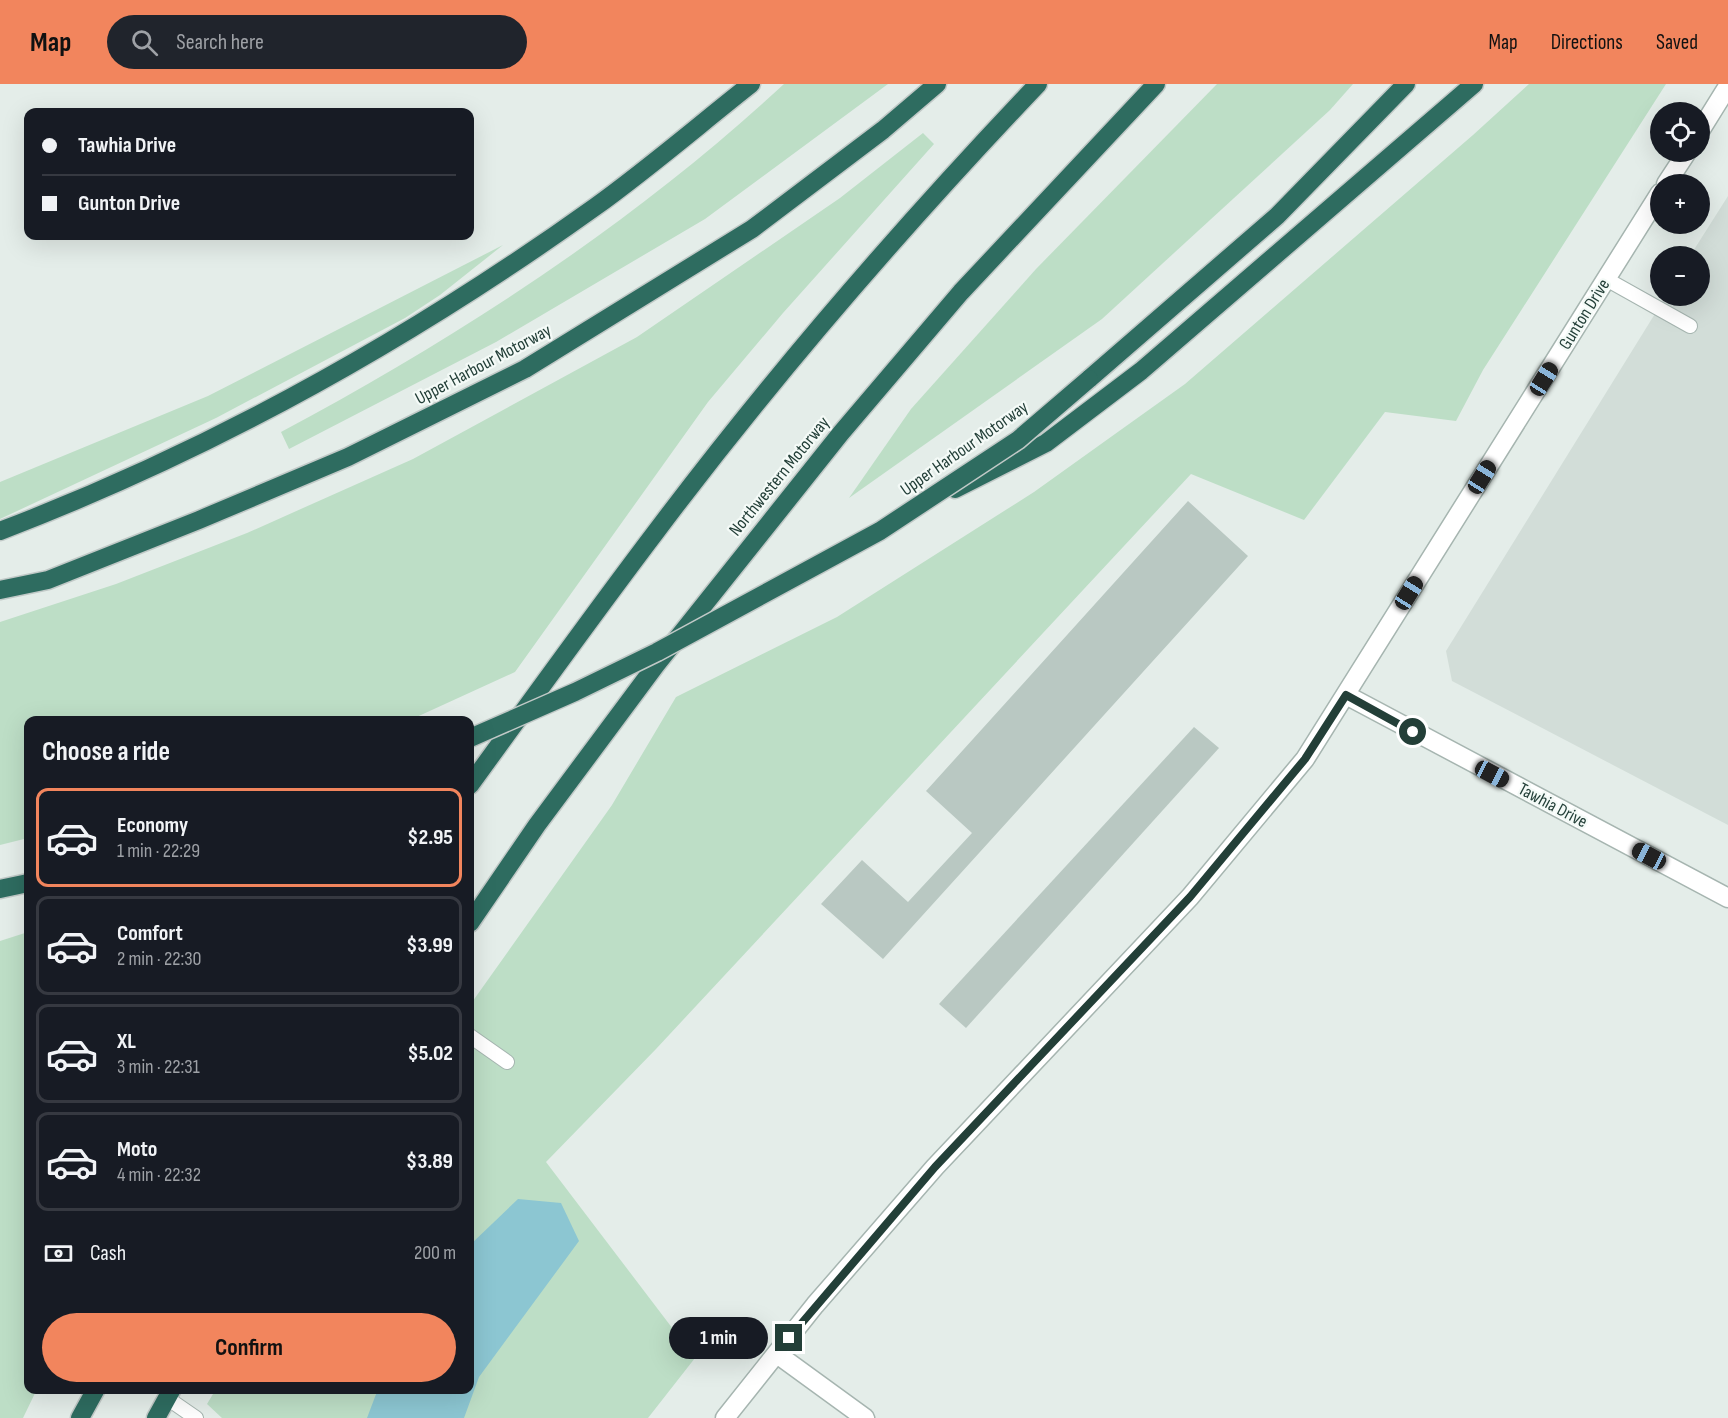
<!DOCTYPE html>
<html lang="en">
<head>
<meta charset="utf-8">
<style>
  :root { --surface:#171b24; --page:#20242c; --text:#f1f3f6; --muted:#9ea1a6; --line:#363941; --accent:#f2855d }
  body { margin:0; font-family:"Sofia Sans Condensed",sans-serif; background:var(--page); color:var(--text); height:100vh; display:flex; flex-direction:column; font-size:22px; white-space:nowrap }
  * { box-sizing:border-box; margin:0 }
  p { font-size:20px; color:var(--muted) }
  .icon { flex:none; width:33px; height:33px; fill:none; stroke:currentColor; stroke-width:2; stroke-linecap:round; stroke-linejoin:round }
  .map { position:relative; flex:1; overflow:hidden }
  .sheet { position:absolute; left:24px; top:632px; width:450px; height:678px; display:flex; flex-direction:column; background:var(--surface); border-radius:12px; box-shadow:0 6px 24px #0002 }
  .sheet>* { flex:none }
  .top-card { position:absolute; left:24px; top:24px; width:450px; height:132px; border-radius:12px; box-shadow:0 6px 24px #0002; display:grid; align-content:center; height:132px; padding:0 18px; background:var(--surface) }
  .controls { position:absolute; left:1650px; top:18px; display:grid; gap:12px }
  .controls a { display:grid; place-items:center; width:60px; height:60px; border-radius:50%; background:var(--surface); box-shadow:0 6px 24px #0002; font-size:30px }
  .end { position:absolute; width:27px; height:27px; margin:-14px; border:8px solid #233f38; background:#fff; box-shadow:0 0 0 3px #fff }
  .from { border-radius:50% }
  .bubble { position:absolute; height:42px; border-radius:21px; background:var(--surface); box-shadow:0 6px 24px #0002; font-size:20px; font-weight:700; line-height:42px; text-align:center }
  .car { position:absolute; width:18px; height:36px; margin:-18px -9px; border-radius:8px; box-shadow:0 0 4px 2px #0007; background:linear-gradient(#222 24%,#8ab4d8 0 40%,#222 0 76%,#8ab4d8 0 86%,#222 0) }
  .top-card b { display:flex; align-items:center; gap:21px; height:57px; font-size:22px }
  .top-card b+b { border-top:2px solid var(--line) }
  .top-card i { width:15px; height:15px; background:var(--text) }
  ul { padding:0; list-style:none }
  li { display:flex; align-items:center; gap:18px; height:99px; margin:0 12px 9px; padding:0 6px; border:3px solid var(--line); border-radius:12px }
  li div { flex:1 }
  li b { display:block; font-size:22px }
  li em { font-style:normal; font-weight:700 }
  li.selected { border-color:var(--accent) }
  li>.icon { width:54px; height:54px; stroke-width:1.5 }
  h2 { padding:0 18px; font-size:27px; line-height:72px }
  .pay { display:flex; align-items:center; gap:15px; height:66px; padding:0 18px; font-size:22px }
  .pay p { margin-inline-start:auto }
  .cta { display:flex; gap:12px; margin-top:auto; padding:12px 18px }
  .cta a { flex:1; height:69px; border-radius:36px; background:var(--accent); color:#111; font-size:24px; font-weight:700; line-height:69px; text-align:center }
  header { display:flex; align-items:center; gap:36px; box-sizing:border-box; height:84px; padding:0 30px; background:var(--accent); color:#111 }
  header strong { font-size:28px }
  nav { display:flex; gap:33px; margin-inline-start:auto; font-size:21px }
  .search { width:420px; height:54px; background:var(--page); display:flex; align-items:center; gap:15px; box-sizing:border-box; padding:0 21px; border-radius:33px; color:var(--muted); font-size:22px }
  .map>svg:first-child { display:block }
</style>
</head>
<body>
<header>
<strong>Map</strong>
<div class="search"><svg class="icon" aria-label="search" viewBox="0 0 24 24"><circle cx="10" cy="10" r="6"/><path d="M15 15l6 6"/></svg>Search here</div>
<nav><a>Map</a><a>Directions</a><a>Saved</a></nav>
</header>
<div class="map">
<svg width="1728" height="1334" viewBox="0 0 1728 1334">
  <rect width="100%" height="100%" fill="#e4ede9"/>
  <path fill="#d2ddd8" d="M 1728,112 L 1728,741 L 1452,597 L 1446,567 L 1666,212 L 1700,212 L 1700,172 L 1690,172 Z"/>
  <g fill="#bddec6">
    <path d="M 784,0 L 888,0 L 705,135 L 496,258 L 289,365 L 281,348 C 461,252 634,139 784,0 Z"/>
    <path d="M 1217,0 L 1353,0 L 1330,26 L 1102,235 L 849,414 L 911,325 L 1036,185 Z"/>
    <path d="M 1529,0 L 1666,0 L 1483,286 L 1456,337 L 1385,328 L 1304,436 L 1191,390 L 656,965 L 546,1078 L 695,1274 L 648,1334 L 222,1334 L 207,1320 L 216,1305 L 470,1305 L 470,921 L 612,721 L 676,613 L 837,533 L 1034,408 L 1122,345 L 1185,300 L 1473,51 Z"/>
    <path d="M 923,49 L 934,60 L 783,229 L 708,318 L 515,588 L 410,636 L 28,636 L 28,754 L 0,761 L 0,538 L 116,500 L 247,449 L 413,375 L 637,253 L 840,114 Z"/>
    <path d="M 503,161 L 440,211 L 405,234 L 216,334 L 0,435 L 0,398 L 208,312 Z"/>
    <path d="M 28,848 L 28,1305 L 37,1305 L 23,1334 L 0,1334 L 0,857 Z"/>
  </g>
  <path fill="#8cc6d2" d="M 518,1115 L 561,1119 L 579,1157 L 479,1293 L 464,1334 L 367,1334 L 378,1305 L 470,1305 L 470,1161 Z"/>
  <g fill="#b9c8c2">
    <path d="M 1188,417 L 1248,472 L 883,875 L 821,820 L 862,776 L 908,818 L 972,749 L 926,707 Z"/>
    <path d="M 1194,643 L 1219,664 L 966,944 L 939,920 Z"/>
  </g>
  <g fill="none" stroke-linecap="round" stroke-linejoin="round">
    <g stroke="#a6b5b0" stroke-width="16">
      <g id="lane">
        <path d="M 1606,195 L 1690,242"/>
        <path d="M 470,952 L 507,978"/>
        <path d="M 167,1314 L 196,1334"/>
      </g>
    </g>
    <g stroke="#a6b5b0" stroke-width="21">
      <g id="street">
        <path d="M 1700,47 L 1728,2"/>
        <path d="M 1666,100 L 1687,68"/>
        <path d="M 1346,611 L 1728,814"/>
        <path d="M 777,1270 L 865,1334"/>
        <path d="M 725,1334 L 815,1221 L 935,1083 L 1190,813 L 1305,675 L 1660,109"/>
      </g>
    </g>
    <g stroke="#c1c9c7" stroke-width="21">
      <g id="highway">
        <path d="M 1089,295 L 1277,132 L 1406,0"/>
        <path d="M 955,405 L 1046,359 L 1141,287 L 1474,0"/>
        <path d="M 0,447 C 210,367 412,254 595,123 C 648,85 699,41 751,0"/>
        <path d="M 0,506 L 48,496 L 199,436 L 348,373 L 525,285 L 752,145 L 883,46 L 937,0"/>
        <path d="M 470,701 C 531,617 592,532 655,449 C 773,292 903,142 1038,0"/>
        <path d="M 0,805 L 28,799"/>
        <path d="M 470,839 L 537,741 L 656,581 L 841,349 L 961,208 L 1156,0"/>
        <path d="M 80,1334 L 96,1305"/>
        <path d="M 156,1334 L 172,1305"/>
      </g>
    </g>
    <use href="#lane" stroke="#fff" stroke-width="14"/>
    <use href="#street" stroke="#fff" stroke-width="18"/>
    <use href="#highway" stroke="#2e6c60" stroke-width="18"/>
    <g stroke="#c1c9c7" stroke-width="21" stroke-linecap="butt">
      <path id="highway-bridge" d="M 470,654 L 575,608 L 657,568 L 880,447 L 1018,356 L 1089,295"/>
    </g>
    <use href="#highway-bridge" stroke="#2e6c60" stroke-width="18"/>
  </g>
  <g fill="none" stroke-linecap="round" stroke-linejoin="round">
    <path stroke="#233f38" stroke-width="8" d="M 789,1254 L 935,1083 L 1190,813 L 1305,675 L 1346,611 L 1413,648"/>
  </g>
  <g text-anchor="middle" stroke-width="4.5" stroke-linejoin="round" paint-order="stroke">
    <g font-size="18" fill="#233f38" stroke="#f4faf7">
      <text transform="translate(1584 230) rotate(-58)" y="6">Gunton Drive</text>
      <text transform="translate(483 280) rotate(-28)" y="6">Upper Harbour Motorway</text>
      <text transform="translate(964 364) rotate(-35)" y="6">Upper Harbour Motorway</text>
      <text transform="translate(779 392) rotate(-51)" y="6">Northwestern Motorway</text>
      <text transform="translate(1553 721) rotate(28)" y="6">Tawhia Drive</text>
    </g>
  </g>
</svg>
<div class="controls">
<a><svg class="icon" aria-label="locate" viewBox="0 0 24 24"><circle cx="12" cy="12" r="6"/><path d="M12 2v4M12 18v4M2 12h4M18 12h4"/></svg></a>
<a>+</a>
<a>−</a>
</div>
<i class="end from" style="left:1413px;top:648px"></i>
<i class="end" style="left:789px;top:1254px"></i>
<div class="bubble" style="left:669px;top:1233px;width:99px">1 min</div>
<i class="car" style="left:1544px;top:295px;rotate:32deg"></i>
<i class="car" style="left:1482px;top:393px;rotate:32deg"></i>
<i class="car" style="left:1409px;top:509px;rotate:32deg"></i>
<i class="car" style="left:1492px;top:690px;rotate:118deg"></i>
<i class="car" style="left:1649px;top:772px;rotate:298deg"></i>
<div class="top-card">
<b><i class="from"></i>Tawhia Drive</b>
<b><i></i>Gunton Drive</b>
</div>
<section class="sheet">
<h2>Choose a ride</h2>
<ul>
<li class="selected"><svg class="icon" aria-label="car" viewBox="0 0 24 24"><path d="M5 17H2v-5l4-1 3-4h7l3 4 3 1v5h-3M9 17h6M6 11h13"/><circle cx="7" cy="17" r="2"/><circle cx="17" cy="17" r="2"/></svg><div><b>Economy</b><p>1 min · 22:29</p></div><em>$2.95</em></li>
<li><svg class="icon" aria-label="car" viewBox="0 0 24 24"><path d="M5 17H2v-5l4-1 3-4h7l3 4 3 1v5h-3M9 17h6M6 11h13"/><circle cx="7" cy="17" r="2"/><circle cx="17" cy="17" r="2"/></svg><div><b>Comfort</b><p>2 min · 22:30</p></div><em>$3.99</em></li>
<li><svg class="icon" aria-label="car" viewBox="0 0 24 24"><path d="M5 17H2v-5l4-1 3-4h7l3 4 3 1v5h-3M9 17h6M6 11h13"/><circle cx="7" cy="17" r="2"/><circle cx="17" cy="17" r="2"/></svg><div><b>XL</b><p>3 min · 22:31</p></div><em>$5.02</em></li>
<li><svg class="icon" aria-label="car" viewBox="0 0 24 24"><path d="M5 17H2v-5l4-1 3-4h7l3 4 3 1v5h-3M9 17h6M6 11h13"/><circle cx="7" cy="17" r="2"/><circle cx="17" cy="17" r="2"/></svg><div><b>Moto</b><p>4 min · 22:32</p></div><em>$3.89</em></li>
</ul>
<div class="pay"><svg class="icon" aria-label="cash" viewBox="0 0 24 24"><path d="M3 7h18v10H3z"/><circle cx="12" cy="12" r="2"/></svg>Cash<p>200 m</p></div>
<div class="cta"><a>Confirm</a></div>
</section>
</div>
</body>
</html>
